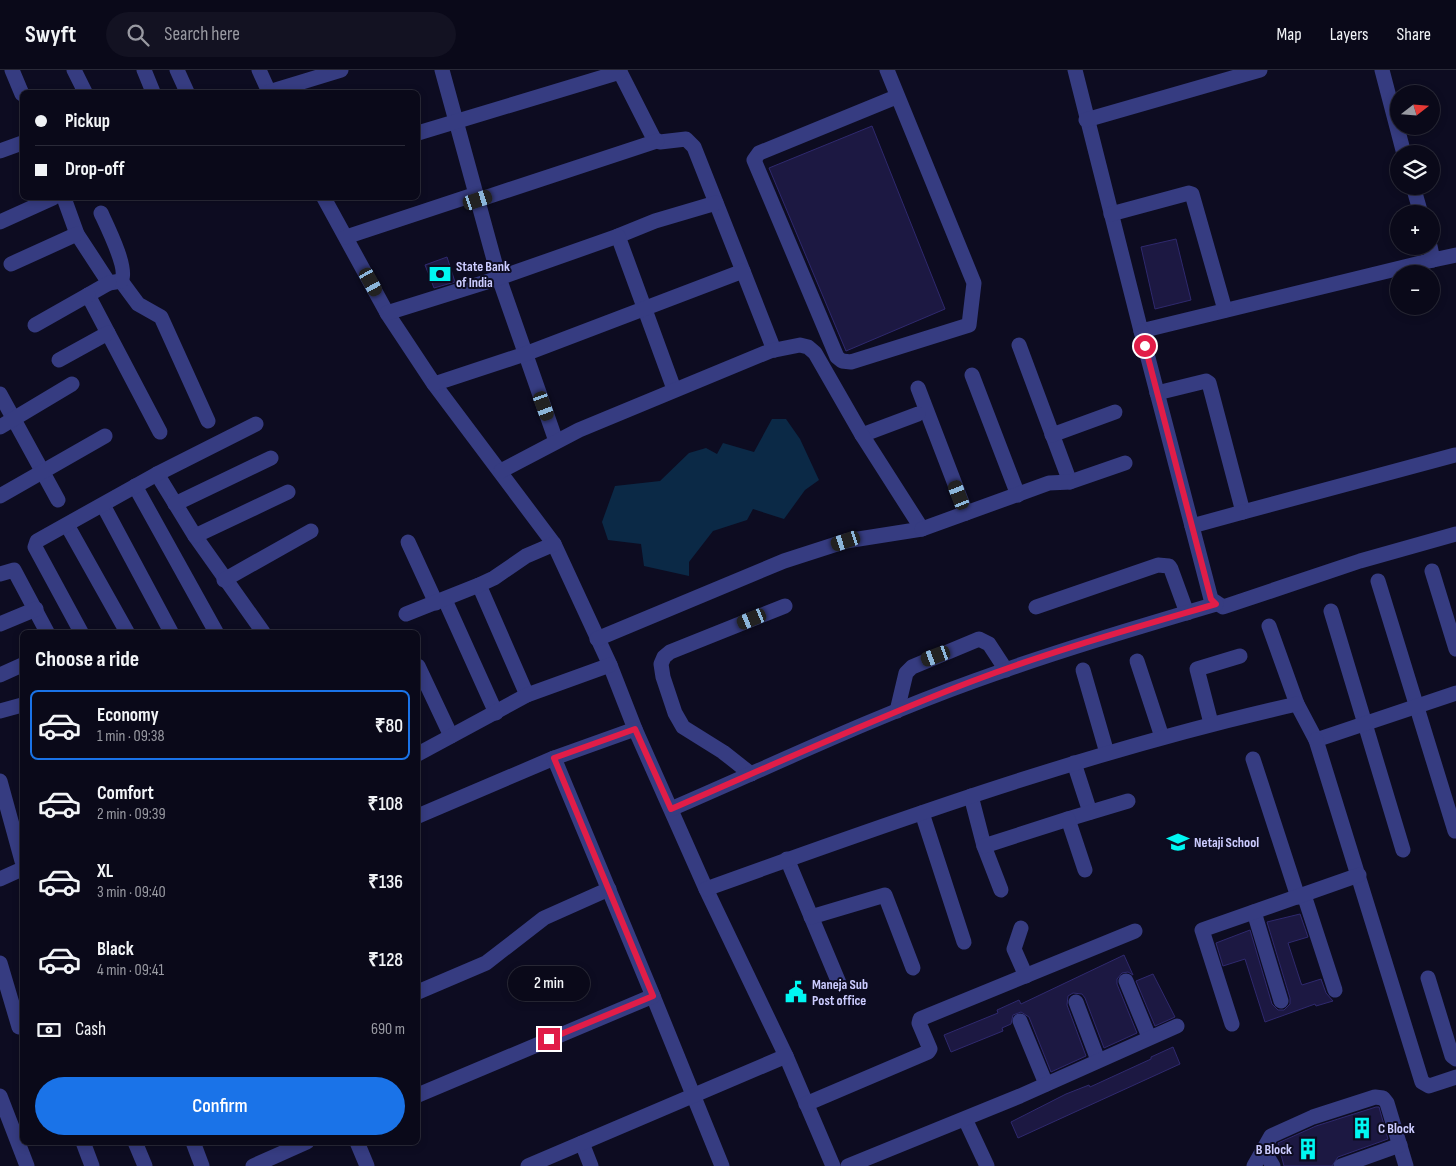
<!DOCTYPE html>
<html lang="en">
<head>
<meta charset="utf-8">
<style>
  :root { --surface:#0a0919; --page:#131222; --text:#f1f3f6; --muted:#999aa2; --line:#2a2a38; --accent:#1a73e8 }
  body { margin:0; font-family:"Sofia Sans Condensed",sans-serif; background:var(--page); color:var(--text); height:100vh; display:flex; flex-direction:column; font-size:19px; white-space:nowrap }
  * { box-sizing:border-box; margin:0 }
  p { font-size:16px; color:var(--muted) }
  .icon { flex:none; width:28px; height:28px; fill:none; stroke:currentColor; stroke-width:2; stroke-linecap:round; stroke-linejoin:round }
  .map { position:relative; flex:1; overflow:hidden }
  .side { position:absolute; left:20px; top:560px; width:400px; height:515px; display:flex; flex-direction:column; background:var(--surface); border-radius:8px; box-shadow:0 2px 8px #0003,0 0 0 1px var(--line) }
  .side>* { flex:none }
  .banner { position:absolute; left:20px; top:20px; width:400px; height:110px; border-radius:8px; box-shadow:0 2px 8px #0003,0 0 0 1px var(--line); display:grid; align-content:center; height:110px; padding:0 15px; background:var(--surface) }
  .needle { width:32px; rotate:73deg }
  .tools { position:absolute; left:1390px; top:15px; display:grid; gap:10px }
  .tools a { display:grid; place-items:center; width:50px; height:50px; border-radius:50%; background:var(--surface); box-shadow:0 2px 8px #0003,0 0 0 1px var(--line); font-size:25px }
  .end { position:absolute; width:22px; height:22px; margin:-11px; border:6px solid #e11d48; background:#fff; box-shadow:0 0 0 2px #fff }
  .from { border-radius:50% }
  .bubble { position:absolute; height:35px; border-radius:18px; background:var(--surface); box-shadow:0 2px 8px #0003,0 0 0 1px var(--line); font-size:16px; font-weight:600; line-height:35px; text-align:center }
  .car { position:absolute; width:15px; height:30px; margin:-15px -8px; border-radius:6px; box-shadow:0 0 4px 1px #0007; background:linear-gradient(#222 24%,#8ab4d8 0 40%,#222 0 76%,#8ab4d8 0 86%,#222 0) }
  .banner b { display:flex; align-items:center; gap:18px; height:48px; font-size:19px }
  .banner b+b { border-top:1px solid var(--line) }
  .banner i { width:12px; height:12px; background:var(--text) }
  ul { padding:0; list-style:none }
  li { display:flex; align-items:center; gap:15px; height:70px; margin:0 10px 8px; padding:0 5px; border:2px solid transparent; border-radius:8px }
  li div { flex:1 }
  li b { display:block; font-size:19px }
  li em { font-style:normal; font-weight:600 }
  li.selected { border-color:var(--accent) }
  li>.icon { width:45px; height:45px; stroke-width:1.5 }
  h2 { padding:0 15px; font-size:22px; line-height:60px }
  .pay { display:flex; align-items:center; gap:12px; height:55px; padding:0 15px; font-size:19px }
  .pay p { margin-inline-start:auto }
  .action { display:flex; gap:10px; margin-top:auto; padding:10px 15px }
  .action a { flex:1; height:58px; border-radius:30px; background:var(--accent); color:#fff; font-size:20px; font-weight:600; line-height:58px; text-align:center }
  header { display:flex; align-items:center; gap:30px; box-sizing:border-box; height:70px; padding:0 25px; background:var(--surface); border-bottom:1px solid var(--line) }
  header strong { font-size:24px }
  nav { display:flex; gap:28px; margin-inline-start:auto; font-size:18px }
  .search { width:350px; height:45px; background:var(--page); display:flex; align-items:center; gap:12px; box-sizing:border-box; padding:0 18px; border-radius:28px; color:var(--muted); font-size:19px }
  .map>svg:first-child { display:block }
</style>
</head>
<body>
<header>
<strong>Swyft</strong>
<div class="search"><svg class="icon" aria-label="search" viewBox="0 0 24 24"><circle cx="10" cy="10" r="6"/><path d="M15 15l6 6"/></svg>Search here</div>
<nav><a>Map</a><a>Layers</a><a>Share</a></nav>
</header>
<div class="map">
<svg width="1456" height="1096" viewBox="0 0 1456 1096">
  <rect width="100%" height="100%" fill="#0d0c21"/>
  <path fill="#0b2946" d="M 772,349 L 786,349 L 800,369 L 819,410 L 805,420 L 784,449 L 753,439 L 747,450 L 713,461 L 689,492 L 689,506 L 644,496 L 641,474 L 608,470 L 602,452 L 615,416 L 660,411 L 689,383 L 706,378 L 717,384 L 723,373 L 754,382 Z"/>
  <g fill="#1c1842" stroke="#2f296e">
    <path d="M 872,56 L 945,239 L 846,281 L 769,98 Z"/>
    <path d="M 1176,169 L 1191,230 L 1155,239 L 1141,177 Z"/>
    <path d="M 447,187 L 455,212 L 434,218 L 425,195 Z"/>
    <path d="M 1300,844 L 1308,867 L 1288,873 L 1301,913 L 1302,915 L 1321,909 L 1326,923 L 1333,931 L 1316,936 L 1315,934 L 1265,952 L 1245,889 L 1223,896 L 1216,873 L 1250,860 L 1272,934 L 1278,940 L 1284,940 L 1290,934 L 1290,928 L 1267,852 Z"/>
    <path d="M 1124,885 L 1133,905 L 1128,902 L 1122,903 L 1117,909 L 1117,914 L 1137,963 L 1104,978 L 1085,928 L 1082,924 L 1073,923 L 1068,926 L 1067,935 L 1086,986 L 1051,1002 L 1029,947 L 1021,942 L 1013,945 L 1011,954 L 1002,958 L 1003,961 L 951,982 L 944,965 L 998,943 L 997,940 L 1019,930 L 1021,934 Z"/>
    <path d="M 1153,904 L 1175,947 L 1155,956 L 1136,911 Z"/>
    <path d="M 1173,977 L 1180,994 L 1018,1068 L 1011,1052 L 1066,1024 L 1089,1015 L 1090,1017 L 1151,989 L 1151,987 Z"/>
    <path d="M 1376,1037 L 1379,1037 L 1388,1069 L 1338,1087 L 1332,1096 L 1284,1096 L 1278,1073 L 1316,1056 Z"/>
  </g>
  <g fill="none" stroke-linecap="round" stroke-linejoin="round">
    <g stroke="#363c81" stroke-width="15">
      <path d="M 12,0 L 22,24"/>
      <path d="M 74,0 L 85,22"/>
      <path d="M 144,0 L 153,22"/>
      <path d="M 177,0 L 187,22"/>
      <path d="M 259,0 L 269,22"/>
      <path d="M 442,0 L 499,208 L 556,371"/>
      <path d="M 619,0 L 654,69 L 660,72 L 686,69 L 694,77 L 743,201"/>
      <path d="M 887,0 L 974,213 L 969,255 L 851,292 L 842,291 L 837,287 L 754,90 L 759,83 L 896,27"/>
      <path d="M 1075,0 L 1141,261 L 1433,190"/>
      <path d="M 1382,0 L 1404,84"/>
      <path d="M 269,22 L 341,0"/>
      <path d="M 1086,50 L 1260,0"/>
      <path d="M 418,63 L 620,2"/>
      <path d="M 0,81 L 22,73"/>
      <path d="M 1413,116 L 1421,144"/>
      <path d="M 64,128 L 77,164 L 109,213 L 121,211 L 138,234 L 161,247 L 208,351"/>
      <path d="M 324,128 L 387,243 L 434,314 L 554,474 L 610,595 L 635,659 L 706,819 L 786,986 L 833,1096"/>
      <path d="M 478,130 L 657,71"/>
      <path d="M 101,143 C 107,156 129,200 121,211"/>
      <path d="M 1111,144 L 1189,123 L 1192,124 L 1225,240"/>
      <path d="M 0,152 L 53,128"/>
      <path d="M 618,166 L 655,151 L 716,133"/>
      <path d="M 346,167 L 476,124"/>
      <path d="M 1430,176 L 1433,190 L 1456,185"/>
      <path d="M 11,194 L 77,164"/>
      <path d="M 109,213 L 88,225 L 160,362"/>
      <path d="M 387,243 L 499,208 L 618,166 L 674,319"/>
      <path d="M 35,255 L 88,225"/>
      <path d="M 1141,261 L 1211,529 L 1223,537 L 1360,491 L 1456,464"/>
      <path d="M 1019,275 L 1070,412"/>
      <path d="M 59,290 L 108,263"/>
      <path d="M 972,305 L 1018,425"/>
      <path d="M 434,314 L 525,284 L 743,201 L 774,280"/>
      <path d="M 918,318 L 966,443"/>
      <path d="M 1157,323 L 1206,311 L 1209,313 L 1243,442 L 1455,385"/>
      <path d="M 0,324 L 58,430"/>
      <path d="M 0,357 L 72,314"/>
      <path d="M 862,365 L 918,344"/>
      <path d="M 1052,365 L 1115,342"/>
      <path d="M 501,401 L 579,360 L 770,281 L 800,275 L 808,277 L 815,283 L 862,365 L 922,459 L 846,471 L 784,491 L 597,569"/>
      <path d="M 157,404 L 195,466 L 263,562"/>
      <path d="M 135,416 L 216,562"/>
      <path d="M 0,426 L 105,366"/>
      <path d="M 175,434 L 271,388"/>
      <path d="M 103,435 L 171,562"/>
      <path d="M 67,455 L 127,562"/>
      <path d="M 1192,456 L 1243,442"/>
      <path d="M 922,459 L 1049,413 L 1070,412 L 1125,393"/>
      <path d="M 195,466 L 288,422"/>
      <path d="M 408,472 L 436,533"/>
      <path d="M 1432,501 L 1456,579"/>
      <path d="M 0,504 L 14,500 L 47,562"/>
      <path d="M 224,510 L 311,461"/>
      <path d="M 1378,511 L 1455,761"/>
      <path d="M 479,515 L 527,625"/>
      <path d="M 445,530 L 496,643"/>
      <path d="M 1036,537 L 1158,495 L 1169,496 L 1171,499 L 1187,543"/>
      <path d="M 1331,541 L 1403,780"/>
      <path d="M 406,544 L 479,515 L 494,508 L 526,486 L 554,474"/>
      <path d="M 0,554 L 36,539"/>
      <path d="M 1269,556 L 1297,634 L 1316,670 L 1456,623"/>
      <path d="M 81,562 L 35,477 L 37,471 L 157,404 L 256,354"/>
      <path d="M 1137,591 L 1162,667"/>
      <path d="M 418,596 L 451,666"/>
      <path d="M 1083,600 L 1107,683"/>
      <path d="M 0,605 L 22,595"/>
      <path d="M 0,641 L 22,635"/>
      <path d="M 897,641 L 906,603 L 912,597 L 979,569 L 989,574 L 1006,600"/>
      <path d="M 1211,653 L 1197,599 L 1240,586"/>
      <path d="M 1316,670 L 1422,1012 L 1429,1016 L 1456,1007"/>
      <path d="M 418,684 L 527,625 L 610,595"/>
      <path d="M 1253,689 L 1298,827"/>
      <path d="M 1074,693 L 1090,742"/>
      <path d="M 751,704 L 723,682 L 683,657 L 675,643 L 663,607 L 661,594 L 664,587 L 670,582 L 785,536"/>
      <path d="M 0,711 L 22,791"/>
      <path d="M 971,726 L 984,776 L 1001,820"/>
      <path d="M 671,739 C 771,696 871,648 974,611 C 1054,582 1135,558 1216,534"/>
      <path d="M 922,743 L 964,872"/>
      <path d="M 418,746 L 554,688 L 635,659"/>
      <path d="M 1068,749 L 1128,731"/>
      <path d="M 984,776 L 1068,749 L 1085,800"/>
      <path d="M 787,789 L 839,913"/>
      <path d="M 0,809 L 22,799"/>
      <path d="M 706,819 C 900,749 1095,679 1297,634"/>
      <path d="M 1304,825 L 1335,920"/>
      <path d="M 1254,842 L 1281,931"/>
      <path d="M 811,847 L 885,825 L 913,898"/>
      <path d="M 1021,858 L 1014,879 L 1026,906"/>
      <path d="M 0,893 L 19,957"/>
      <path d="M 1428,908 L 1452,986 L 1456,989"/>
      <path d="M 1126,911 L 1149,967"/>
      <path d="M 418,922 L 486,893 L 544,848 L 609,819"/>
      <path d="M 653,926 L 722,1096"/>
      <path d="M 1076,932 L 1098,990"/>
      <path d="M 1020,951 L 1046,1014"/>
      <path d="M 1232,954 L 1202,860 L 1359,805"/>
      <path d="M 418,1025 L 653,926 L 554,688"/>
      <path d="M 0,1026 L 27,1096"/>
      <path d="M 806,1034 L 928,982 L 930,979 L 919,953 L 920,949 L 1135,861"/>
      <path d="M 965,1049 L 987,1096"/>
      <path d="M 83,1072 L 92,1096"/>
      <path d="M 135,1072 L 145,1096"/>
      <path d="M 193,1072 L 202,1096"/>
      <path d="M 357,1072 L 367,1096"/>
      <path d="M 582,1073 L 591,1096"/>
      <path d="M 1264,1081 L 1273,1096"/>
      <path d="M 253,1096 L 307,1072"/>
      <path d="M 528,1096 L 786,986"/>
      <path d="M 848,1096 L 1020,1026 L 1177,956"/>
      <path d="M 1254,1096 L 1271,1066 L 1313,1047 L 1375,1027 L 1383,1028 L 1387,1033 L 1406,1096"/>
      <path d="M 1341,1096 L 1400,1075"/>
    </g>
  </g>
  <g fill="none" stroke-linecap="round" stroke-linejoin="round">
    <path stroke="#e11d48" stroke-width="6" d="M 549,969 L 653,926 L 554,688 L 635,659 L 671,739 C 770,696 869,651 970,612 C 1051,581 1134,558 1216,534 L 1211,529 L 1145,276"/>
  </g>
  <defs>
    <g id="bank-bare" transform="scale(1.725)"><path d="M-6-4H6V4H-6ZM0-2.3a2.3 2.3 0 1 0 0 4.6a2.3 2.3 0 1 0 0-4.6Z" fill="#00f7f2" stroke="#0d0c21" stroke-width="2.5" paint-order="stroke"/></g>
    <g id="school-bare" transform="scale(1.725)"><path d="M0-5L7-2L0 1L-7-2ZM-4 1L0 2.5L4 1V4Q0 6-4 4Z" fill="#00f7f2" stroke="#0d0c21" stroke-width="2.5" paint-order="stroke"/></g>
    <g id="civic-bare" transform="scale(1.725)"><path d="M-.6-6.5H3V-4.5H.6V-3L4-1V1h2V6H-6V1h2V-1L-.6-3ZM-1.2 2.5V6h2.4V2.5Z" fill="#00f7f2" stroke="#0d0c21" stroke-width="2.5" paint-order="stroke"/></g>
    <g id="building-bare" transform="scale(1.725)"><path d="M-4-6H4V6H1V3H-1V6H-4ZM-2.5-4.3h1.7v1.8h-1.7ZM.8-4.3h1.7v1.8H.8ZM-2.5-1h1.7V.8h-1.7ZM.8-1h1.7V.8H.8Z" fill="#00f7f2" stroke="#0d0c21" stroke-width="2.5" paint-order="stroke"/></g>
  </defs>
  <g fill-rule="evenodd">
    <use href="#bank-bare" x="440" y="204"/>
    <use href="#school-bare" x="1178" y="772"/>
    <use href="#civic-bare" x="796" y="922"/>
    <use href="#building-bare" x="1362" y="1058"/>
    <use href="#building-bare" x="1308" y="1079"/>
  </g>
  <g text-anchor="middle" stroke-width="4" stroke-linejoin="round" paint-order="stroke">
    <g font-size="14" font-weight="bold" fill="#ccf" stroke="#0d0c21" text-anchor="start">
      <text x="456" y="201">State Bank<tspan x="456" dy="16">of India</tspan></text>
      <text x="1194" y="777">Netaji School</text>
      <text x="812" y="919">Maneja Sub<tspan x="812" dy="16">Post office</tspan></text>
      <text x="1378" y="1063">C Block</text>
      <text x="1292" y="1084" text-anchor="end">B Block</text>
    </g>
  </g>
</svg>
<div class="tools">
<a><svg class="needle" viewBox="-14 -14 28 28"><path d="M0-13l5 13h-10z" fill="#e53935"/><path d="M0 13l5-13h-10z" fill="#999aa2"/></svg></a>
<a><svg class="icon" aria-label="layers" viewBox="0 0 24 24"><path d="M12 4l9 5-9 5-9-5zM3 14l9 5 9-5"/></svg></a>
<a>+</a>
<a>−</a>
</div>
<i class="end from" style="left:1145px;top:276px"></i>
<i class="end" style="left:549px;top:969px"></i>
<div class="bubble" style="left:508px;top:896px;width:82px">2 min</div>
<i class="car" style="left:478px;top:130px;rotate:72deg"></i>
<i class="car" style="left:371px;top:212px;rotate:151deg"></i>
<i class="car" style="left:544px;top:336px;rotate:160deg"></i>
<i class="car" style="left:959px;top:425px;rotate:339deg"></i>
<i class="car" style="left:846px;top:471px;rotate:252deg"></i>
<i class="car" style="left:752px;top:549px;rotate:248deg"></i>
<i class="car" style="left:936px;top:586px;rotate:250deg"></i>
<div class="banner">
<b><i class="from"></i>Pickup</b>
<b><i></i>Drop-off</b>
</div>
<section class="side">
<h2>Choose a ride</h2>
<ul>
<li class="selected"><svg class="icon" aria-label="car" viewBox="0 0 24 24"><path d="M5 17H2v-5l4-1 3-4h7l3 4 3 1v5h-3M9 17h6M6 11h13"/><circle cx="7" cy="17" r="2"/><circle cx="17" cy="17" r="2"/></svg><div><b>Economy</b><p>1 min · 09:38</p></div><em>₹80</em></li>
<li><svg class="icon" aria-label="car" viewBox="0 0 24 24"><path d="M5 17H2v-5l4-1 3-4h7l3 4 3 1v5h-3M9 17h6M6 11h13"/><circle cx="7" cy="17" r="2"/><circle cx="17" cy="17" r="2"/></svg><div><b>Comfort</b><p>2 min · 09:39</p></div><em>₹108</em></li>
<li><svg class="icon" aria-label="car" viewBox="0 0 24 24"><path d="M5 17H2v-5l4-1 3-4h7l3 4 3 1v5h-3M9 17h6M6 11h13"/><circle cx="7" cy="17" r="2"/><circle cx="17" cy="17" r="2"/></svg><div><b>XL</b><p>3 min · 09:40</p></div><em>₹136</em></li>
<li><svg class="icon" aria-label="car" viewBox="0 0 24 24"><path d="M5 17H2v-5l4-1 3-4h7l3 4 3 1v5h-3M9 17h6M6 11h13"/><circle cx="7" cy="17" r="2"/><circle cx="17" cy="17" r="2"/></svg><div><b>Black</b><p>4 min · 09:41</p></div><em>₹128</em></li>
</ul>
<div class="pay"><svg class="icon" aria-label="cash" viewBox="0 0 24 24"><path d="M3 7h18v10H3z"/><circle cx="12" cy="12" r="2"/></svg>Cash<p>690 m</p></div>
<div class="action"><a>Confirm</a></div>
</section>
</div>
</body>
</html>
